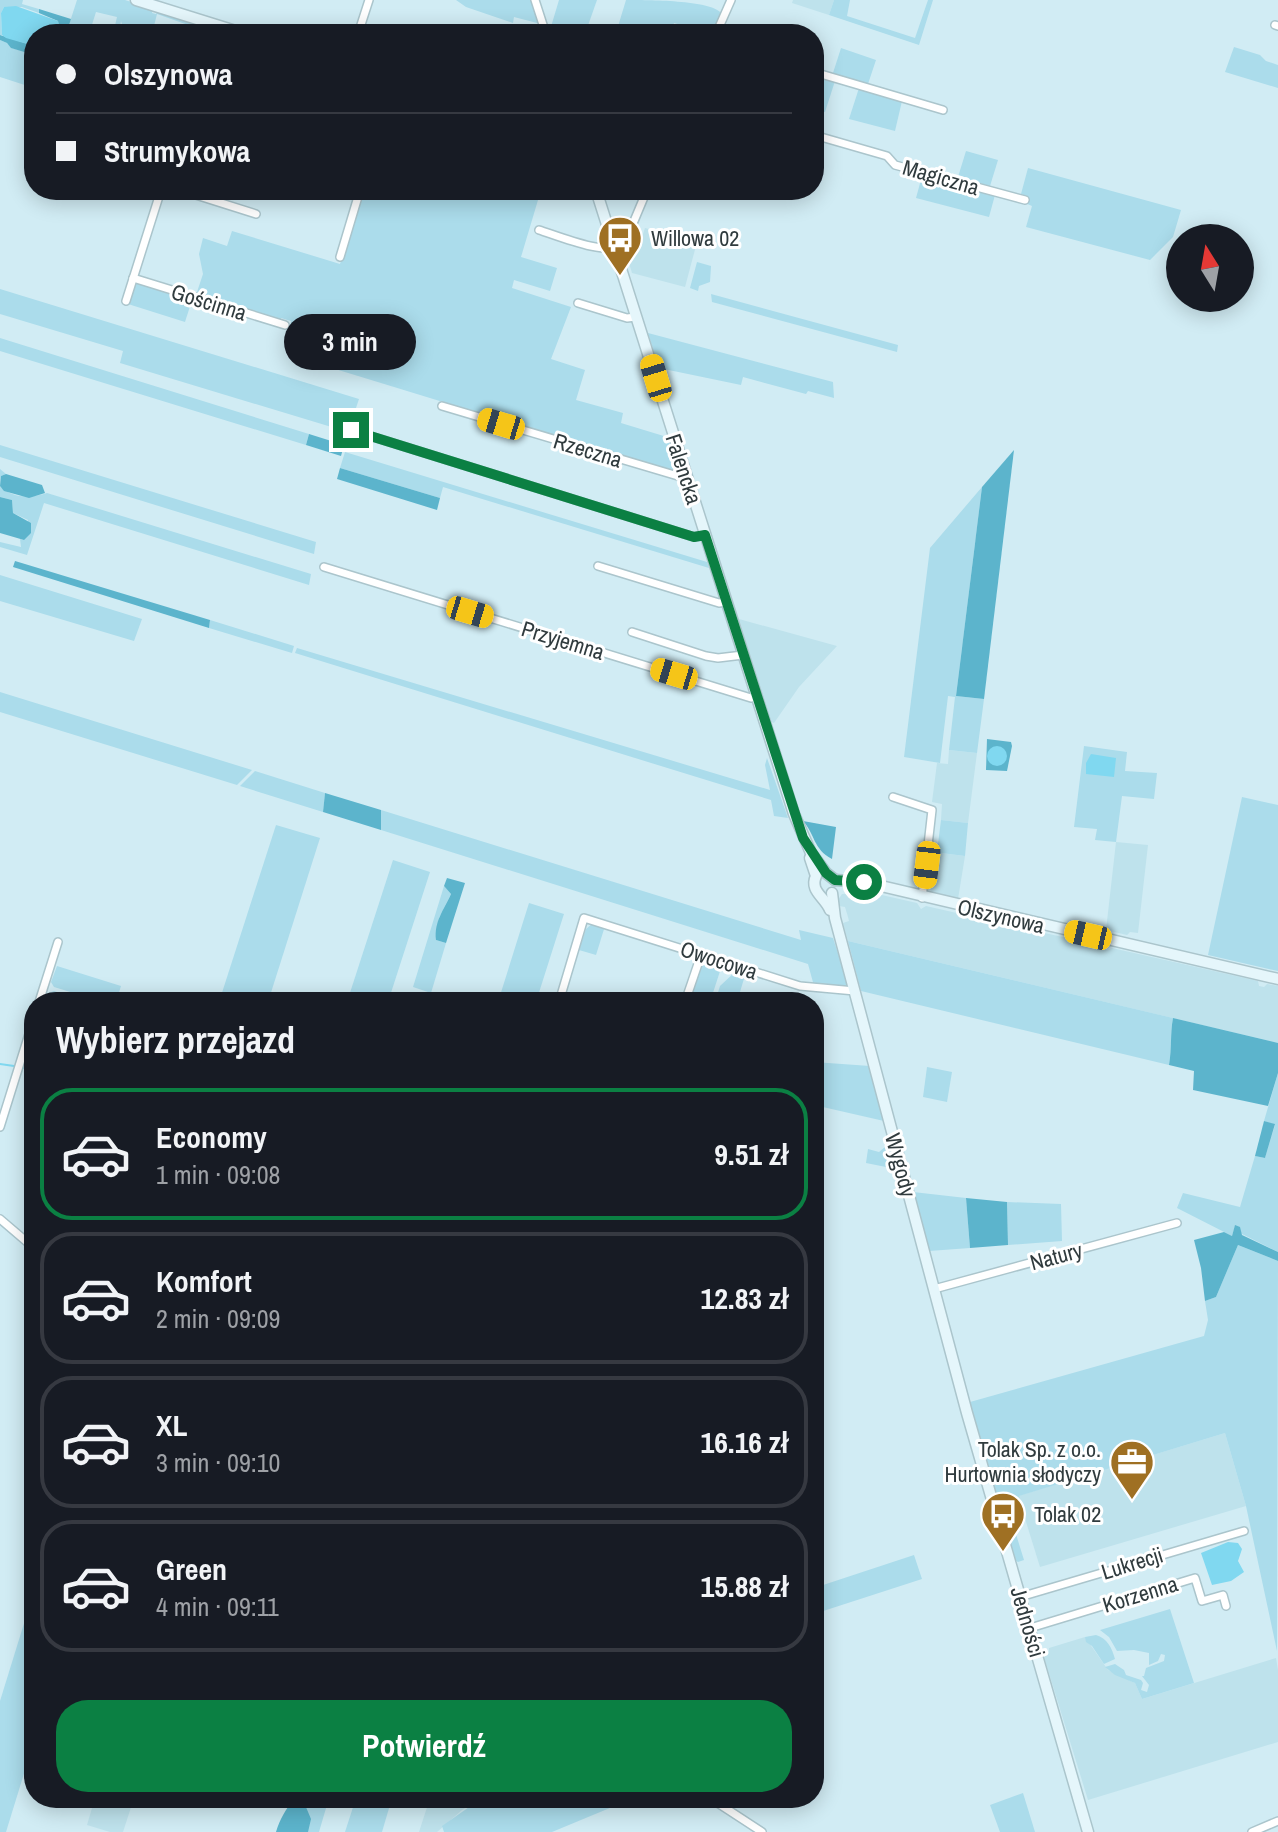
<!DOCTYPE html>
<html lang="pl">
<head>
<meta charset="utf-8">
<style>
  :root { --surface:#171b24; --page:#242831; --text:#f1f3f6; --muted:#9ea1a6; --line:#363941; --accent:#0b8043 }
  body { margin:0; font-family:"Archivo Narrow",sans-serif; background:var(--page); color:var(--text); height:100vh; display:flex; flex-direction:column; font-size:30px; white-space:nowrap }
  * { box-sizing:border-box; margin:0 }
  p { font-size:26px; color:var(--muted) }
  .icon { flex:none; width:44px; height:44px; fill:none; stroke:currentColor; stroke-width:2; stroke-linecap:round; stroke-linejoin:round }
  .map { position:relative; flex:1; overflow:hidden }
  .sheet { position:absolute; left:24px; top:992px; width:800px; height:816px; display:flex; flex-direction:column; background:var(--surface); border-radius:32px; box-shadow:0 4px 20px #0003 }
  .sheet>* { flex:none }
  .top-card { position:absolute; left:24px; top:24px; width:800px; height:176px; border-radius:32px; box-shadow:0 4px 20px #0003; display:grid; align-content:center; height:176px; padding:0 32px; background:var(--surface) }
  .needle { width:52px; rotate:349deg }
  .fabs { position:absolute; left:1166px; top:224px; display:grid; gap:16px }
  .fabs a { display:grid; place-items:center; width:88px; height:88px; border-radius:50%; background:var(--surface); box-shadow:0 4px 20px #0003; font-size:40px }
  .end { position:absolute; width:36px; height:36px; margin:-18px; border:10px solid #0b8043; background:#fff; box-shadow:0 0 0 4px #fff }
  .from { border-radius:50% }
  .bubble { position:absolute; height:56px; border-radius:28px; background:var(--surface); box-shadow:0 4px 20px #0003; font-size:26px; font-weight:700; line-height:56px; text-align:center }
  .car { position:absolute; width:24px; height:48px; margin:-24px -12px; border-radius:10px; box-shadow:0 0 6px 2px #0007; background:linear-gradient(#f5c518 24%,#345 0 40%,#f5c518 0 76%,#345 0 86%,#f5c518 0) }
  .top-card b { display:flex; align-items:center; gap:28px; height:76px; font-size:30px }
  .top-card b+b { border-top:2px solid var(--line) }
  .top-card i { width:20px; height:20px; background:var(--text) }
  ul { padding:0; list-style:none }
  li { display:flex; align-items:center; gap:24px; height:132px; margin:0 16px 12px; padding:0 16px; border:4px solid var(--line); border-radius:32px }
  li div { flex:1 }
  li b { display:block; font-size:30px }
  li em { font-style:normal; font-weight:700 }
  li.current { border-color:var(--accent) }
  li>.icon { width:72px; height:72px; stroke-width:1.5 }
  h2 { padding:0 32px; font-size:36px; line-height:96px }
  .action { display:flex; gap:16px; margin-top:auto; padding:16px 32px }
  .action a { flex:1; height:92px; border-radius:32px; background:var(--accent); color:#fff; font-size:32px; font-weight:700; line-height:92px; text-align:center }
  .map>svg:first-child { display:block }
</style>
</head>
<body>
<div class="map">
<svg width="1278" height="1832" viewBox="0 0 1278 1832">
  <rect width="100%" height="100%" fill="#d1ecf4"/>
  <g fill="#bee2ec">
    <path d="M 793,0 L 834,0 L 829,15 L 792,3 Z"/>
    <path d="M 645,228 L 697,242 L 685,287 L 632,273 L 626,253 L 631,240 L 642,237 Z"/>
    <path d="M 739,619 L 837,646 L 799,687 L 774,723 L 771,722 Z"/>
    <path d="M 949,750 L 977,753 L 968,823 L 941,820 L 942,804 L 932,802 L 937,763 L 948,764 Z"/>
    <path d="M 1116,842 L 1148,845 L 1138,933 L 1130,932 L 1127,935 L 1106,930 Z"/>
    <path d="M 933,852 L 965,856 L 958,899 L 931,892 L 929,886 Z"/>
    <path d="M 873,893 L 917,903 L 921,909 L 926,906 L 1102,946 L 1106,950 L 1112,948 L 1258,981 L 1259,986 L 1264,987 L 1267,984 L 1278,986 L 1278,1043 L 848,941 L 843,923 L 849,921 L 848,917 L 845,907 L 839,906 L 838,900 L 842,894 Z"/>
    <path d="M 1225,1433 L 1246,1506 L 1040,1567 L 1018,1496 Z"/>
    <path d="M 1085,1637 L 1108,1670 L 1135,1683 L 1142,1699 L 1276,1658 L 1278,1670 L 1278,1742 L 1088,1800 L 1044,1657 L 1049,1653 L 1049,1648 Z"/>
    <path d="M 95,1798 L 134,1798 L 123,1832 L 110,1832 L 87,1825 Z"/>
    <path d="M 430,1798 L 482,1798 L 462,1810 L 437,1832 L 419,1832 Z"/>
  </g>
  <g fill="#abdceb">
    <path d="M 0,0 L 23,0 L 22,4 L 39,9 L 39,13 L 22,7 L 4,7 L 1,13 L 2,35 L 0,35 Z"/>
    <path d="M 77,0 L 125,0 L 153,9 L 152,13 L 156,14 L 158,10 L 209,27 L 208,32 L 157,14 L 152,34 L 125,34 L 121,21 L 119,34 L 113,34 L 117,17 L 96,12 L 89,34 L 66,34 Z"/>
    <path d="M 456,0 L 532,0 L 539,22 L 537,23 L 514,17 L 513,23 L 466,7 Z"/>
    <path d="M 559,0 L 597,0 L 585,34 L 551,34 L 550,30 Z"/>
    <path d="M 626,0 C 647,0 711,0 721,13 L 712,34 L 674,23 L 671,34 L 621,34 L 616,33 Z"/>
    <path d="M 834,0 L 850,0 L 847,16 L 915,38 L 928,0 L 933,0 L 919,45 L 829,15 Z"/>
    <path d="M 0,40 L 7,43 L 12,48 L 34,55 L 34,88 L 0,77 Z"/>
    <path d="M 1234,47 L 1260,55 L 1266,61 L 1278,65 L 1278,88 L 1225,72 Z"/>
    <path d="M 841,48 L 876,60 L 868,84 L 833,73 Z"/>
    <path d="M 814,75 L 835,81 L 825,112 L 814,109 Z"/>
    <path d="M 859,88 L 902,101 L 895,131 L 849,119 Z"/>
    <path d="M 966,151 L 998,160 L 990,186 L 958,177 Z"/>
    <path d="M 1028,168 L 1181,210 L 1173,237 L 1150,260 L 1026,227 L 1032,206 L 1025,203 L 1027,196 L 1021,194 Z"/>
    <path d="M 922,176 L 995,195 L 989,217 L 916,198 Z"/>
    <path d="M 364,190 L 541,190 L 521,257 L 557,268 L 550,291 L 514,280 L 512,288 L 571,307 L 551,359 L 585,370 L 576,400 L 623,413 L 621,423 L 667,437 L 679,474 L 309,361 L 317,335 L 290,327 L 291,321 L 281,318 L 280,321 L 196,295 L 203,274 L 199,254 L 203,238 L 227,246 L 232,231 L 340,264 Z"/>
    <path d="M 697,262 L 711,266 L 710,282 L 699,286 L 698,291 L 690,288 Z"/>
    <path d="M 135,282 L 192,300 L 185,322 L 128,304 Z"/>
    <path d="M 0,289 L 359,399 L 348,432 L 120,363 L 123,351 L 0,314 Z"/>
    <path d="M 711,294 L 898,345 L 897,352 L 712,302 Z"/>
    <path d="M 648,333 L 833,382 L 834,398 L 808,391 L 806,394 L 743,377 L 741,385 L 659,368 Z"/>
    <path d="M 0,338 L 309,434 L 306,445 L 0,351 Z"/>
    <path d="M 0,445 L 316,542 L 314,554 L 0,457 Z"/>
    <path d="M 345,452 L 707,562 L 709,568 L 443,487 L 440,498 L 340,468 Z"/>
    <path d="M 0,469 L 6,474 L 1,476 L 0,486 C 13,499 31,498 47,493 L 311,574 L 309,585 L 44,503 L 27,555 L 0,547 L 0,542 L 21,547 L 20,539 L 24,540 L 28,520 L 13,513 L 12,500 L 0,497 Z"/>
    <path d="M 982,487 L 956,696 L 984,699 L 977,753 L 949,750 L 955,697 L 948,696 L 940,763 L 904,757 L 930,548 Z"/>
    <path d="M 0,575 L 142,619 L 134,641 L 0,601 Z"/>
    <path d="M 210,620 L 294,646 L 292,653 L 209,628 Z"/>
    <path d="M 297,648 L 770,790 L 765,765 L 767,758 L 788,818 L 774,816 L 771,800 L 295,653 Z"/>
    <path d="M 0,692 L 252,770 L 237,785 L 0,712 Z"/>
    <path d="M 1084,746 L 1127,752 L 1125,771 L 1157,773 L 1154,799 L 1122,796 L 1116,842 L 1095,840 L 1097,829 L 1074,827 Z"/>
    <path d="M 255,771 L 325,793 L 323,812 L 240,786 Z"/>
    <path d="M 1242,797 L 1278,805 L 1278,971 L 1208,955 Z"/>
    <path d="M 381,810 L 801,940 L 799,930 L 833,938 L 849,987 L 814,986 L 808,964 L 381,830 Z"/>
    <path d="M 941,820 L 968,823 L 965,856 L 933,852 L 934,844 L 938,844 Z"/>
    <path d="M 276,825 L 320,838 L 268,1002 L 219,1002 Z"/>
    <path d="M 393,860 L 430,872 L 388,1002 L 347,1002 Z"/>
    <path d="M 444,886 L 451,894 L 439,918 L 436,940 L 446,943 L 431,993 L 413,987 Z"/>
    <path d="M 529,903 L 564,914 L 563,917 L 536,1002 L 498,1002 Z"/>
    <path d="M 593,923 L 605,926 L 596,955 L 579,950 L 586,929 Z"/>
    <path d="M 848,941 L 1173,1018 C 1170,1034 1172,1049 1169,1065 L 861,991 Z"/>
    <path d="M 705,959 L 722,965 L 710,1002 L 689,1002 L 702,961 Z"/>
    <path d="M 57,966 L 121,986 L 116,1002 L 94,1002 L 84,999 L 85,994 L 80,995 L 54,987 L 51,982 Z"/>
    <path d="M 737,970 L 746,972 L 737,1002 L 715,1002 L 720,986 Z"/>
    <path d="M 54,991 L 79,1000 L 81,1002 L 41,1002 L 46,994 Z"/>
    <path d="M 814,1062 L 870,1066 L 884,1121 L 814,1105 Z"/>
    <path d="M 927,1067 L 952,1072 L 947,1102 L 923,1097 Z"/>
    <path d="M 1278,1073 L 1278,1252 L 1242,1234 L 1235,1226 L 1232,1236 L 1177,1208 L 1183,1193 L 1240,1207 L 1255,1156 L 1265,1158 L 1275,1125 L 1264,1121 Z"/>
    <path d="M 885,1147 L 891,1149 L 896,1169 L 866,1163 L 868,1149 L 879,1152 Z"/>
    <path d="M 913,1192 L 966,1198 L 970,1248 L 929,1251 Z"/>
    <path d="M 1007,1202 L 1061,1204 L 1062,1241 L 1008,1245 Z"/>
    <path d="M 1238,1245 L 1278,1261 L 1277,1651 L 1246,1506 L 1225,1433 L 1019,1496 L 1024,1513 L 1011,1518 L 1024,1560 L 1018,1562 L 1013,1559 L 970,1402 L 1204,1336 L 1208,1320 L 1205,1301 L 1216,1297 Z"/>
    <path d="M 914,1555 L 922,1579 L 814,1614 L 814,1588 Z"/>
    <path d="M 34,1591 L 34,1741 L 6,1832 L 0,1832 L 0,1701 Z"/>
    <path d="M 1170,1609 L 1194,1683 L 1142,1699 L 1135,1683 L 1115,1675 L 1105,1667 L 1115,1664 L 1124,1670 L 1126,1675 L 1141,1680 L 1143,1683 L 1141,1690 L 1147,1692 L 1149,1685 L 1142,1676 L 1144,1676 L 1146,1668 L 1164,1661 L 1165,1655 L 1161,1654 L 1158,1661 L 1149,1665 L 1149,1653 L 1134,1650 L 1117,1651 L 1109,1637 L 1100,1630 Z"/>
    <path d="M 1096,1635 C 1107,1638 1112,1648 1115,1659 L 1104,1664 L 1092,1646 L 1086,1642 L 1085,1637 Z"/>
    <path d="M 1023,1793 L 1035,1832 L 1000,1832 L 990,1805 Z"/>
    <path d="M 301,1798 L 329,1798 L 319,1832 L 308,1832 L 307,1812 Z"/>
    <path d="M 356,1798 L 392,1798 L 382,1832 L 345,1832 Z"/>
    <path d="M 482,1798 L 634,1798 L 552,1832 L 444,1832 L 442,1826 Z"/>
  </g>
  <g fill="#5cb4cc">
    <path d="M 39,9 L 71,19 L 66,34 L 60,34 L 58,21 L 39,13 Z"/>
    <path d="M 0,35 L 34,46 L 34,55 L 11,48 L 7,43 L 0,40 Z"/>
    <path d="M 309,434 L 344,445 L 341,456 L 306,445 Z"/>
    <path d="M 1014,450 L 984,699 L 956,696 L 982,487 Z"/>
    <path d="M 340,468 L 440,498 L 437,510 L 337,479 Z"/>
    <path d="M 6,474 L 42,485 L 45,493 L 29,498 L 4,491 L 0,486 L 1,476 Z"/>
    <path d="M 0,497 L 12,500 L 13,513 L 31,523 L 31,533 L 24,540 L 0,533 Z"/>
    <path d="M 15,561 L 210,620 L 209,628 L 13,567 Z"/>
    <path d="M 987,739 L 1011,742 L 1012,746 L 1007,771 L 986,770 Z"/>
    <path d="M 325,793 L 381,810 L 381,830 L 323,812 Z"/>
    <path d="M 803,821 L 836,827 L 832,859 C 813,849 815,834 803,821 Z"/>
    <path d="M 447,878 L 465,883 L 446,943 L 436,940 C 434,921 444,910 451,894 L 444,886 Z"/>
    <path d="M 1173,1018 L 1278,1043 L 1278,1073 L 1268,1106 L 1193,1090 L 1194,1071 L 1169,1065 C 1172,1048 1170,1034 1173,1018 Z"/>
    <path d="M 1264,1121 L 1275,1124 L 1265,1158 L 1255,1156 Z"/>
    <path d="M 966,1198 L 1007,1202 L 1008,1245 L 970,1248 Z"/>
    <path d="M 1235,1225 L 1240,1227 L 1242,1235 L 1278,1252 L 1278,1261 L 1238,1245 L 1216,1297 L 1205,1301 L 1201,1268 L 1194,1240 L 1224,1232 L 1232,1236 Z"/>
    <path d="M 294,1798 L 303,1800 L 311,1819 L 308,1832 L 276,1832 C 280,1818 286,1810 294,1798 Z"/>
  </g>
  <g fill="#80d8f0">
    <path d="M 16,6 L 58,21 L 60,34 L 34,34 L 34,46 L 6,38 L 2,35 L 1,13 L 4,7 Z"/>
    <circle cx="997" cy="756" r="10"/>
    <path d="M 1091,754 L 1116,758 L 1114,777 L 1086,774 L 1086,763 Z"/>
    <path d="M 1228,1542 L 1238,1543 L 1242,1549 L 1238,1561 L 1244,1572 L 1231,1581 L 1212,1585 L 1201,1553 Z"/>
  </g>
  <g fill="none" stroke-linecap="round" stroke-linejoin="round">
    <g stroke="#80d8f0" stroke-width="2">
      <path d="M 0,1064 L 14,1066"/>
      <path d="M 24,1068 L 34,1068"/>
    </g>
    <g stroke="#abc5cc" stroke-width="10">
      <g id="street">
        <path d="M 535,0 L 546,34"/>
        <path d="M 1275,25 L 1278,26"/>
        <path d="M 358,34 L 369,0"/>
        <path d="M 716,34 L 731,0"/>
        <path d="M 814,72 L 943,110"/>
        <path d="M 814,135 L 887,156 L 895,165 L 1025,200"/>
        <path d="M 180,190 L 256,214"/>
        <path d="M 539,230 C 558,236 609,257 624,245 L 647,190"/>
        <path d="M 340,257 L 360,190"/>
        <path d="M 133,278 L 285,325"/>
        <path d="M 126,301 L 161,190"/>
        <path d="M 578,303 L 627,318 L 636,317"/>
        <path d="M 442,406 L 688,479"/>
        <path d="M 351,430 L 694,537 L 705,535"/>
        <path d="M 598,566 L 719,603 L 726,602"/>
        <path d="M 324,567 L 751,698 L 756,697"/>
        <path d="M 632,632 L 706,656 L 718,658 L 743,655"/>
        <path d="M 893,797 L 932,810 L 922,898"/>
        <path d="M 39,1002 L 58,942"/>
        <path d="M 559,1002 L 584,918 L 800,986 L 855,991"/>
        <path d="M 685,1002 L 701,955"/>
        <path d="M 0,1127 L 34,1018"/>
        <path d="M 0,1219 L 34,1248"/>
        <path d="M 934,1289 L 1177,1223"/>
        <path d="M 1020,1597 L 1244,1531"/>
        <path d="M 1030,1628 L 1195,1578 L 1202,1601 L 1223,1595 L 1226,1606"/>
        <path d="M 710,1798 L 762,1832"/>
        <path d="M 1252,1832 L 1278,1821"/>
      </g>
    </g>
    <g stroke="#abc5cc" stroke-width="13">
      <g id="secondary">
        <path d="M 136,0 L 245,34"/>
        <path d="M 596,190 L 794,814 L 811,853 L 826,873 L 835,880"/>
        <path d="M 810,858 L 816,876 C 809,891 825,897 830,910"/>
        <path d="M 835,880 L 864,882 L 1278,979"/>
        <path d="M 832,893 L 835,918 L 967,1413 L 1088,1832"/>
      </g>
    </g>
    <use href="#street" stroke="#fff" stroke-width="7"/>
    <use href="#secondary" stroke="#e5f6fb" stroke-width="10"/>
  </g>
  <g fill="none" stroke-linecap="round" stroke-linejoin="round">
    <path stroke="#0b8043" stroke-width="10" d="M 351,430 L 694,537 L 705,535 L 803,838 L 826,873 L 835,880 L 864,882"/>
  </g>
  <defs>
    <g id="bus-pin" transform="scale(2.3)"><path d="M0 17L-7.5 6A9.5 9.5 0 1 1 7.5 6Z" fill="#9f7023" stroke="#fff"/><path d="M-5-6H5V4H4V6H2V4H-2V6H-4V4H-5ZM-3.5-4V0h7V-4ZM-3.5 1.2v1.5H-2V1.2ZM2 1.2v1.5H3.5V1.2Z" fill="#fff"/></g>
    <g id="office-pin" transform="scale(2.3)"><path d="M0 17L-7.5 6A9.5 9.5 0 1 1 7.5 6Z" fill="#9f7023" stroke="#fff"/><path d="M-6-3h4V-5.5h4V-3h4V5H-6ZM-1-4.5V-3h2v-1.5ZM-6 0V1H6V0Z" fill="#fff"/></g>
  </defs>
  <g fill-rule="evenodd">
    <use href="#bus-pin" x="620" y="238"/>
    <use href="#office-pin" x="1132" y="1462"/>
    <use href="#bus-pin" x="1003" y="1514"/>
  </g>
  <g text-anchor="middle" stroke-width="6" stroke-linejoin="round" paint-order="stroke">
    <g font-size="22" fill="#303b3e" stroke="#fff">
      <text transform="translate(941 177) rotate(16)" y="8">Magiczna</text>
      <text transform="translate(209 302) rotate(17)" y="8">Gościnna</text>
      <text transform="translate(588 450) rotate(17)" y="8">Rzeczna</text>
      <text transform="translate(684 469) rotate(72)" y="8">Falencka</text>
      <text transform="translate(563 640) rotate(17)" y="8">Przyjemna</text>
      <text transform="translate(1001 916) rotate(13)" y="8">Olszynowa</text>
      <text transform="translate(719 960) rotate(18)" y="8">Owocowa</text>
      <text transform="translate(901 1165) rotate(75)" y="8">Wygody</text>
      <text transform="translate(1056 1256) rotate(-15)" y="8">Natury</text>
      <text transform="translate(1132 1563) rotate(-17)" y="8">Lukrecji</text>
      <text transform="translate(1140 1594) rotate(-17)" y="8">Korzenna</text>
      <text transform="translate(1028 1622) rotate(74)" y="8">Jedności</text>
    </g>
    <g font-size="22" fill="#303b3e" stroke="#fff" text-anchor="start">
      <text x="651" y="246">Willowa 02</text>
      <text x="1101" y="1457" text-anchor="end">Tolak Sp. z o.o.<tspan x="1101" dy="25">Hurtownia słodyczy</tspan></text>
      <text x="1034" y="1522">Tolak 02</text>
    </g>
  </g>
</svg>
<div class="fabs">
<a><svg class="needle" viewBox="-14 -14 28 28"><path d="M0-13l5 13h-10z" fill="#e53935"/><path d="M0 13l5-13h-10z" fill="#9ea1a6"/></svg></a>
</div>
<i class="end from" style="left:864px;top:882px"></i>
<i class="end" style="left:351px;top:430px"></i>
<div class="bubble" style="left:284px;top:314px;width:132px">3 min</div>
<i class="car" style="left:656px;top:378px;rotate:343deg"></i>
<i class="car" style="left:501px;top:424px;rotate:287deg"></i>
<i class="car" style="left:470px;top:612px;rotate:107deg"></i>
<i class="car" style="left:674px;top:674px;rotate:287deg"></i>
<i class="car" style="left:927px;top:865px;rotate:187deg"></i>
<i class="car" style="left:1088px;top:935px;rotate:283deg"></i>
<div class="top-card">
<b><i class="from"></i>Olszynowa</b>
<b><i></i>Strumykowa</b>
</div>
<section class="sheet">
<h2>Wybierz przejazd</h2>
<ul>
<li class="current"><svg class="icon" aria-label="car" viewBox="0 0 24 24"><path d="M5 17H2v-5l4-1 3-4h7l3 4 3 1v5h-3M9 17h6M6 11h13"/><circle cx="7" cy="17" r="2"/><circle cx="17" cy="17" r="2"/></svg><div><b>Economy</b><p>1 min · 09:08</p></div><em>9.51 zł</em></li>
<li><svg class="icon" aria-label="car" viewBox="0 0 24 24"><path d="M5 17H2v-5l4-1 3-4h7l3 4 3 1v5h-3M9 17h6M6 11h13"/><circle cx="7" cy="17" r="2"/><circle cx="17" cy="17" r="2"/></svg><div><b>Komfort</b><p>2 min · 09:09</p></div><em>12.83 zł</em></li>
<li><svg class="icon" aria-label="car" viewBox="0 0 24 24"><path d="M5 17H2v-5l4-1 3-4h7l3 4 3 1v5h-3M9 17h6M6 11h13"/><circle cx="7" cy="17" r="2"/><circle cx="17" cy="17" r="2"/></svg><div><b>XL</b><p>3 min · 09:10</p></div><em>16.16 zł</em></li>
<li><svg class="icon" aria-label="car" viewBox="0 0 24 24"><path d="M5 17H2v-5l4-1 3-4h7l3 4 3 1v5h-3M9 17h6M6 11h13"/><circle cx="7" cy="17" r="2"/><circle cx="17" cy="17" r="2"/></svg><div><b>Green</b><p>4 min · 09:11</p></div><em>15.88 zł</em></li>
</ul>
<div class="action"><a>Potwierdź</a></div>
</section>
</div>
</body>
</html>
